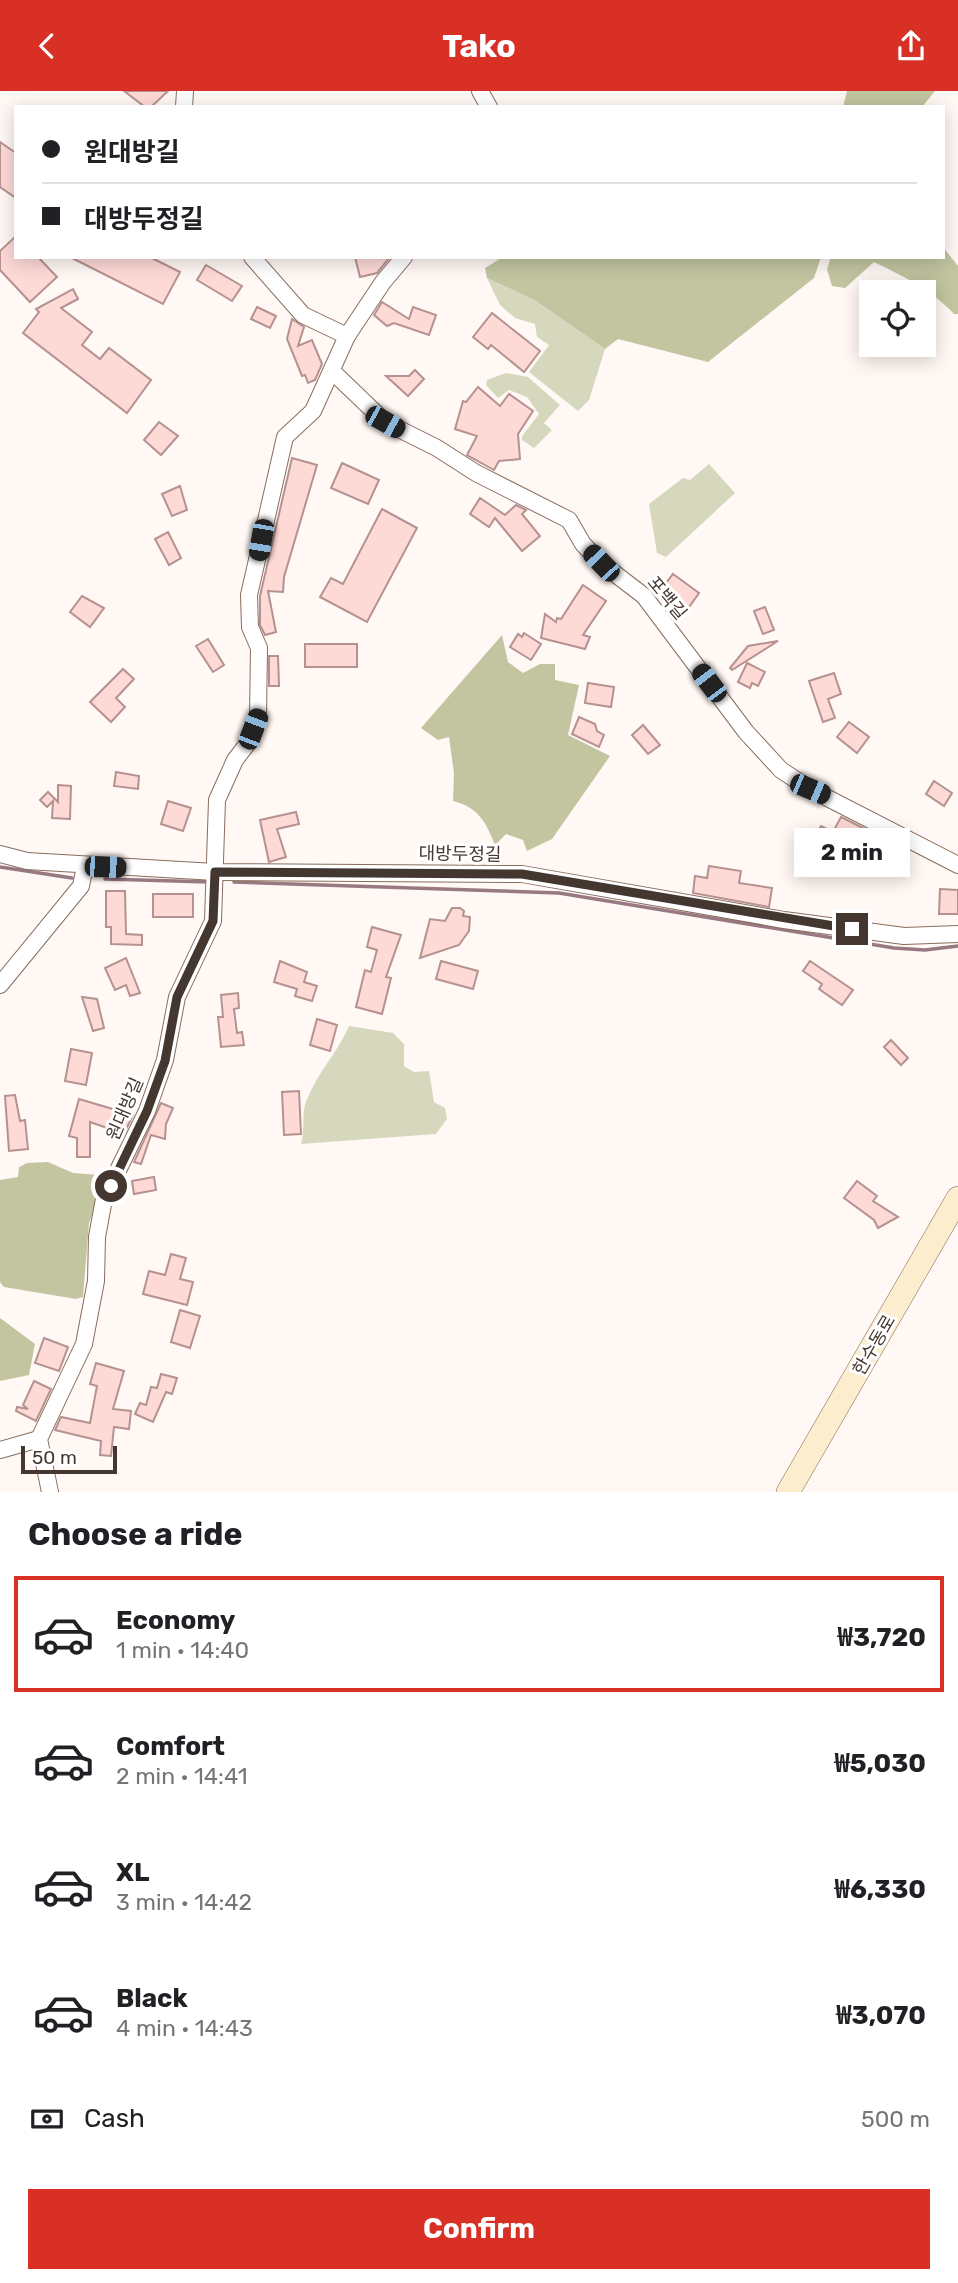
<!DOCTYPE html>
<html lang="en">
<head>
<meta charset="utf-8">
<style>
  :root { --surface:#fff; --page:#f6f6f6; --text:#202124; --muted:#757577; --line:#e0e0e0; --accent:#d93025 }
  body { margin:0; font-family:Rubik,"Noto Sans KR",sans-serif; background:var(--page); color:var(--text); height:100vh; display:flex; flex-direction:column; font-size:26px; white-space:nowrap }
  * { box-sizing:border-box; margin:0 }
  p { font-size:23px; color:var(--muted) }
  .icon { flex:none; width:38px; height:38px; fill:none; stroke:currentColor; stroke-width:2; stroke-linecap:round; stroke-linejoin:round }
  .map { position:relative; height:1401px; overflow:hidden }
  .side { display:flex; flex-direction:column; background:var(--surface); flex:1 }
  .side>* { flex:none }
  .banner { position:absolute; left:14px; top:14px; width:931px; height:154px; border-radius:0px; box-shadow:0 4px 18px #0003; display:grid; align-content:center; height:154px; padding:0 28px; background:var(--surface) }
  .tools { position:absolute; left:859px; top:189px; display:grid; gap:14px }
  .tools a { display:grid; place-items:center; width:77px; height:77px; border-radius:0px; background:var(--surface); box-shadow:0 4px 18px #0003; font-size:35px }
  .scale { position:absolute; left:21px; bottom:18px; width:96px; box-sizing:border-box; padding-left:7px; border:4px solid #443730; border-top:0; font-size:19px; line-height:24px; white-space:nowrap; color:#443730; -webkit-text-stroke:5px #fff; paint-order:stroke }
  .end { position:absolute; width:32px; height:32px; margin:-16px; border:9px solid #443730; background:#fff; box-shadow:0 0 0 4px #fff }
  .from { border-radius:50% }
  .bubble { position:absolute; height:49px; border-radius:0px; background:var(--surface); box-shadow:0 4px 18px #0003; font-size:23px; font-weight:700; line-height:49px; text-align:center }
  .car { position:absolute; width:21px; height:42px; margin:-21px -10px; border-radius:9px; box-shadow:0 0 5px 2px #0007; background:linear-gradient(#222 24%,#8ab4d8 0 40%,#222 0 76%,#8ab4d8 0 86%,#222 0) }
  .banner b { display:flex; align-items:center; gap:24px; height:66px; font-size:26px }
  .banner b+b { border-top:2px solid var(--line) }
  .banner i { width:18px; height:18px; background:var(--text) }
  ul { padding:0; list-style:none }
  li { display:flex; align-items:center; gap:21px; height:116px; margin:0 14px 10px; padding:0 14px; border:4px solid transparent; border-radius:0px }
  li div { flex:1 }
  li b { display:block; font-size:26px }
  li em { font-style:normal; font-weight:700 }
  li.on { border-color:var(--accent) }
  li>.icon { width:63px; height:63px; stroke-width:1.5 }
  h2 { padding:0 28px; font-size:32px; line-height:84px }
  .pay { display:flex; align-items:center; gap:18px; height:77px; padding:0 28px; font-size:26px }
  .pay p { margin-inline-start:auto }
  .cta { display:flex; gap:14px; margin-top:auto; padding:14px 28px }
  .cta a { flex:1; height:80px; border-radius:0px; background:var(--accent); color:#fff; font-size:28px; font-weight:700; line-height:80px; text-align:center }
  header { display:flex; justify-content:space-between; align-items:center; height:91px; padding:0 28px; background:var(--accent); color:#fff; font-size:32px; font-weight:700 }
  .map>svg:first-child { display:block }
</style>
</head>
<body>
<header><svg class="icon" aria-label="back" viewBox="0 0 24 24"><path d="M15 5l-7 7 7 7"/></svg>Tako<svg class="icon" aria-label="share" viewBox="0 0 24 24"><path d="M12 15V3M7 8l5-5 5 5M5 13v7h14v-7"/></svg></header>
<div class="map">
<svg width="958" height="1401" viewBox="0 0 958 1401">
  <rect width="100%" height="100%" fill="#fff8f4"/>
  <g fill="#d6d8be">
    <path d="M 487,187 L 536,210 L 605,258 L 589,309 L 578,320 L 529,281 L 549,254 L 537,246 L 535,233 L 515,227 L 500,214 Z"/>
    <path d="M 506,282 L 528,286 L 560,314 L 544,332 L 552,339 L 534,357 L 522,349 L 522,345 L 539,323 L 527,306 L 509,299 L 498,307 L 486,294 L 487,289 Z"/>
    <path d="M 709,373 L 735,402 L 666,466 L 657,462 L 649,413 L 683,387 L 690,389 Z"/>
    <path d="M 349,935 L 393,942 L 404,953 L 404,975 L 414,981 L 429,980 L 434,1011 L 445,1017 L 447,1028 L 436,1043 L 301,1053 C 305,1038 302,1024 305,1014 C 315,984 337,963 349,935 Z"/>
  </g>
  <g fill="#c2c5a0">
    <path d="M 847,0 L 935,0 L 922,16 L 843,16 Z"/>
    <path d="M 943,156 L 958,175 L 958,223 L 954,223 C 932,199 903,185 874,171 L 845,197 L 832,195 L 827,178 L 831,166 L 943,166 Z"/>
    <path d="M 503,166 L 821,166 L 814,187 L 708,271 L 618,248 L 605,258 L 536,210 L 487,187 L 485,177 Z"/>
    <path d="M 502,544 L 508,571 L 523,582 L 540,573 L 555,573 L 555,589 L 579,594 L 568,644 L 610,665 L 552,748 L 527,760 L 523,749 L 506,743 L 495,754 C 486,731 478,716 453,710 L 454,682 L 449,646 L 438,649 L 421,637 Z"/>
    <path d="M 48,1071 L 73,1082 L 100,1084 L 96,1114 L 89,1132 L 83,1206 L 76,1208 L 4,1196 L 0,1191 L 0,1089 L 18,1086 L 19,1076 L 27,1072 Z"/>
    <path d="M 0,1227 L 35,1253 L 29,1284 L 0,1290 Z"/>
  </g>
  <g fill="none" stroke-linecap="round" stroke-linejoin="round">
    <g stroke="#987981" stroke-width="3.5">
      <path d="M 0,776 L 72,787"/>
      <path d="M 105,788 L 209,791"/>
      <path d="M 234,791 L 559,802 L 894,857 L 925,859 L 958,855"/>
    </g>
  </g>
  <g fill="#fedad7" stroke="#b5928f" stroke-width="2">
    <path d="M 124,0 L 168,0 L 151,16 L 145,16 Z"/>
    <path d="M 0,51 L 16,62 L 16,107 L 0,96 Z"/>
    <path d="M 16,145 L 16,166 L 38,166 L 57,186 L 30,211 L 0,179 L 0,160 Z"/>
    <path d="M 70,166 L 150,166 L 180,181 L 163,213 Z"/>
    <path d="M 355,166 L 390,166 L 377,182 L 360,186 Z"/>
    <path d="M 206,174 L 242,195 L 232,210 L 197,189 Z"/>
    <path d="M 73,198 L 78,208 L 61,217 L 92,241 L 82,254 L 100,268 L 109,257 L 151,289 L 127,322 L 23,242 L 39,221 L 36,218 Z"/>
    <path d="M 382,211 L 409,228 L 413,216 L 436,224 L 429,244 L 394,232 L 387,235 L 374,224 Z"/>
    <path d="M 257,216 L 276,225 L 270,237 L 251,228 Z"/>
    <path d="M 492,222 L 540,260 L 524,281 L 491,254 L 488,258 L 473,246 Z"/>
    <path d="M 292,228 L 304,236 L 298,255 L 312,249 L 322,273 L 315,289 L 308,292 L 305,284 L 302,285 L 287,248 Z"/>
    <path d="M 415,279 L 424,288 L 408,305 L 386,285 L 409,285 Z"/>
    <path d="M 478,296 L 500,315 L 509,303 L 533,320 L 518,343 L 520,368 L 499,370 L 494,379 L 467,364 L 477,345 L 455,338 L 463,310 L 466,311 Z"/>
    <path d="M 159,331 L 178,345 L 161,364 L 144,349 Z"/>
    <path d="M 292,367 L 317,374 L 284,486 L 283,501 L 268,500 L 276,541 L 265,544 L 260,534 L 260,505 Z"/>
    <path d="M 342,372 L 379,389 L 368,413 L 331,397 Z"/>
    <path d="M 180,395 L 187,419 L 172,425 L 162,403 Z"/>
    <path d="M 480,407 L 505,424 L 516,414 L 526,419 L 522,423 L 540,445 L 522,460 L 495,427 L 489,436 L 470,423 Z"/>
    <path d="M 382,418 L 417,437 L 367,531 L 320,506 L 331,487 L 343,493 Z"/>
    <path d="M 168,441 L 181,467 L 169,474 L 155,448 Z"/>
    <path d="M 673,483 L 699,502 L 687,519 L 678,512 L 674,518 L 657,504 Z"/>
    <path d="M 583,494 L 606,510 L 583,544 L 590,546 L 585,558 L 541,547 L 545,523 L 556,531 L 557,527 L 561,528 Z"/>
    <path d="M 82,505 L 104,517 L 90,536 L 70,521 Z"/>
    <path d="M 765,516 L 774,539 L 763,543 L 754,520 Z"/>
    <path d="M 524,542 L 541,553 L 531,569 L 510,556 L 518,543 L 522,546 Z"/>
    <path d="M 208,548 L 224,574 L 213,581 L 196,555 Z"/>
    <path d="M 778,550 L 732,579 L 730,577 L 748,555 Z"/>
    <rect x="305" y="553" width="52" height="23"/>
    <path d="M 269,565 L 278,565 L 279,595 L 269,595 Z"/>
    <path d="M 747,572 L 765,581 L 758,595 L 752,592 L 750,597 L 738,591 Z"/>
    <path d="M 123,578 L 134,588 L 116,607 L 125,616 L 111,631 L 90,611 Z"/>
    <path d="M 834,582 L 841,603 L 828,608 L 835,627 L 823,631 L 809,590 Z"/>
    <path d="M 588,592 L 614,596 L 611,616 L 585,612 Z"/>
    <path d="M 579,626 L 595,633 L 597,640 L 604,644 L 599,656 L 572,643 Z"/>
    <path d="M 849,631 L 869,646 L 857,662 L 837,646 Z"/>
    <path d="M 643,634 L 660,654 L 648,663 L 632,644 Z"/>
    <path d="M 116,681 L 139,685 L 138,698 L 114,695 Z"/>
    <path d="M 934,690 L 952,702 L 944,715 L 926,703 Z"/>
    <path d="M 58,694 L 71,695 L 70,728 L 52,727 L 53,710 L 47,716 L 40,709 L 48,701 L 58,711 Z"/>
    <path d="M 168,710 L 191,717 L 183,740 L 161,733 Z"/>
    <path d="M 296,721 L 299,733 L 277,738 L 286,766 L 269,771 L 260,729 Z"/>
    <path d="M 841,726 L 869,740 L 867,745 L 857,739 L 844,764 L 814,748 L 821,735 L 833,741 Z"/>
    <path d="M 709,775 L 741,780 L 739,792 L 772,797 L 769,816 L 693,802 L 695,785 L 707,787 Z"/>
    <path d="M 940,798 L 958,799 L 958,823 L 939,823 Z"/>
    <path d="M 106,800 L 125,800 L 126,843 L 142,844 L 142,854 L 111,853 L 111,836 L 106,836 Z"/>
    <rect x="153" y="803" width="40" height="23"/>
    <path d="M 452,817 L 460,817 L 464,820 L 463,825 L 470,826 L 469,840 L 459,854 L 420,867 L 430,828 L 445,830 Z"/>
    <path d="M 372,836 L 401,844 L 386,886 L 391,887 L 382,923 L 356,916 L 365,879 L 371,881 L 377,859 L 367,856 Z"/>
    <path d="M 126,867 L 140,902 L 130,905 L 126,894 L 115,899 L 105,877 Z"/>
    <path d="M 280,870 L 307,881 L 304,891 L 317,895 L 312,910 L 295,905 L 297,898 L 274,891 Z"/>
    <path d="M 441,870 L 478,880 L 473,898 L 436,888 Z"/>
    <path d="M 810,870 L 853,899 L 842,914 L 819,898 L 822,893 L 803,880 Z"/>
    <path d="M 238,902 L 239,917 L 234,918 L 237,942 L 242,941 L 244,954 L 221,956 L 218,926 L 223,926 L 221,904 Z"/>
    <path d="M 82,906 L 97,908 L 104,937 L 93,940 Z"/>
    <path d="M 317,928 L 337,934 L 330,960 L 310,954 Z"/>
    <path d="M 891,949 L 908,967 L 901,974 L 884,956 Z"/>
    <path d="M 71,958 L 92,962 L 86,994 L 65,990 Z"/>
    <path d="M 299,1000 L 301,1043 L 284,1044 L 282,1001 Z"/>
    <path d="M 15,1004 L 20,1030 L 25,1029 L 28,1058 L 9,1060 L 5,1005 Z"/>
    <path d="M 79,1008 L 133,1024 L 124,1043 L 90,1031 L 90,1066 L 77,1066 L 77,1047 L 69,1045 Z"/>
    <path d="M 161,1012 L 173,1017 L 166,1033 L 165,1048 L 151,1044 L 141,1073 L 134,1071 Z"/>
    <path d="M 154,1086 L 156,1099 L 134,1103 L 132,1090 Z"/>
    <path d="M 857,1090 L 877,1105 L 873,1110 L 898,1126 L 878,1137 L 874,1129 L 844,1107 Z"/>
    <path d="M 171,1163 L 186,1167 L 180,1188 L 193,1191 L 187,1214 L 143,1203 L 149,1180 L 165,1184 Z"/>
    <path d="M 180,1219 L 200,1225 L 190,1257 L 171,1251 Z"/>
    <path d="M 44,1247 L 68,1256 L 59,1280 L 35,1272 Z"/>
    <path d="M 96,1272 L 124,1280 L 113,1318 L 131,1320 L 129,1338 L 114,1336 L 111,1365 L 100,1364 L 101,1350 L 55,1339 L 61,1326 L 90,1332 L 97,1295 L 90,1293 Z"/>
    <path d="M 161,1283 L 177,1287 L 172,1303 L 166,1301 L 153,1331 L 135,1323 L 140,1312 L 146,1314 L 151,1296 L 157,1297 Z"/>
    <path d="M 34,1290 L 51,1298 L 36,1330 L 16,1320 L 17,1316 L 28,1318 L 23,1314 Z"/>
  </g>
  <g fill="none" stroke-linecap="round" stroke-linejoin="round">
    <g stroke="#896d5d" stroke-width="18">
      <g id="street">
        <path d="M 480,0 L 489,16"/>
        <path d="M 184,16 L 185,0"/>
        <path d="M 252,166 L 303,224 L 347,245"/>
        <path d="M 332,280 L 385,331 L 437,357 L 476,382 L 569,429 L 583,453 L 601,472 L 644,505 L 746,641 L 781,679 L 810,698 L 958,774"/>
        <path d="M 0,763 L 27,770 L 215,781 L 522,783 L 784,829 L 904,845 L 958,843"/>
        <path d="M 0,894 L 81,795 L 85,775"/>
        <path d="M 0,1359 L 39,1348"/>
        <path d="M 50,1401 L 39,1348 L 84,1253 L 96,1190 L 97,1146 L 104,1108 L 147,1020 L 165,969 L 177,906 L 213,830 L 217,709 L 235,669 L 248,652 L 258,625 L 259,557 L 250,536 L 249,504 L 285,346 L 313,320 L 347,245 L 383,191 L 404,166"/>
      </g>
    </g>
    <g stroke="#896d5d" stroke-width="24">
      <path id="secondary" d="M 788,1401 L 958,1107"/>
    </g>
    <use href="#street" stroke="#fff" stroke-width="16"/>
    <use href="#secondary" stroke="#fcedce" stroke-width="23"/>
  </g>
  <g fill="none" stroke-linecap="round" stroke-linejoin="round">
    <path stroke="#443730" stroke-width="9" d="M 111,1095 L 147,1020 L 165,970 L 177,906 L 213,830 L 215,781 L 522,783 L 852,838"/>
  </g>
  <g text-anchor="middle" stroke-width="6" stroke-linejoin="round" paint-order="stroke">
    <g font-size="18" fill="#443730" stroke="#fff">
      <text transform="translate(667 507) rotate(50)" y="6">포백길</text>
      <text transform="translate(460 763) rotate(1)" y="6">대방두정길</text>
      <text transform="translate(125 1018) rotate(-67)" y="6">원대방길</text>
      <text transform="translate(874 1254) rotate(-60)" y="6">한수동로</text>
    </g>
  </g>
</svg>
<div class="tools">
<a><svg class="icon" aria-label="locate" viewBox="0 0 24 24"><circle cx="12" cy="12" r="6"/><path d="M12 2v4M12 18v4M2 12h4M18 12h4"/></svg></a>
</div>
<div class="scale">50 m</div>
<i class="end from" style="left:111px;top:1095px"></i>
<i class="end" style="left:852px;top:838px"></i>
<div class="bubble" style="left:794px;top:737px;width:116px">2 min</div>
<i class="car" style="left:385px;top:331px;rotate:119deg"></i>
<i class="car" style="left:261px;top:449px;rotate:190deg"></i>
<i class="car" style="left:601px;top:472px;rotate:316deg"></i>
<i class="car" style="left:709px;top:592px;rotate:323deg"></i>
<i class="car" style="left:253px;top:638px;rotate:21deg"></i>
<i class="car" style="left:810px;top:698px;rotate:113deg"></i>
<i class="car" style="left:105px;top:776px;rotate:92deg"></i>
<div class="banner">
<b><i class="from"></i>원대방길</b>
<b><i></i>대방두정길</b>
</div>
</div>
<section class="side">
<h2>Choose a ride</h2>
<ul>
<li class="on"><svg class="icon" aria-label="car" viewBox="0 0 24 24"><path d="M5 17H2v-5l4-1 3-4h7l3 4 3 1v5h-3M9 17h6M6 11h13"/><circle cx="7" cy="17" r="2"/><circle cx="17" cy="17" r="2"/></svg><div><b>Economy</b><p>1 min · 14:40</p></div><em>₩3,720</em></li>
<li><svg class="icon" aria-label="car" viewBox="0 0 24 24"><path d="M5 17H2v-5l4-1 3-4h7l3 4 3 1v5h-3M9 17h6M6 11h13"/><circle cx="7" cy="17" r="2"/><circle cx="17" cy="17" r="2"/></svg><div><b>Comfort</b><p>2 min · 14:41</p></div><em>₩5,030</em></li>
<li><svg class="icon" aria-label="car" viewBox="0 0 24 24"><path d="M5 17H2v-5l4-1 3-4h7l3 4 3 1v5h-3M9 17h6M6 11h13"/><circle cx="7" cy="17" r="2"/><circle cx="17" cy="17" r="2"/></svg><div><b>XL</b><p>3 min · 14:42</p></div><em>₩6,330</em></li>
<li><svg class="icon" aria-label="car" viewBox="0 0 24 24"><path d="M5 17H2v-5l4-1 3-4h7l3 4 3 1v5h-3M9 17h6M6 11h13"/><circle cx="7" cy="17" r="2"/><circle cx="17" cy="17" r="2"/></svg><div><b>Black</b><p>4 min · 14:43</p></div><em>₩3,070</em></li>
</ul>
<div class="pay"><svg class="icon" aria-label="cash" viewBox="0 0 24 24"><path d="M3 7h18v10H3z"/><circle cx="12" cy="12" r="2"/></svg>Cash<p>500 m</p></div>
<div class="cta"><a>Confirm</a></div>
</section>
</body>
</html>
